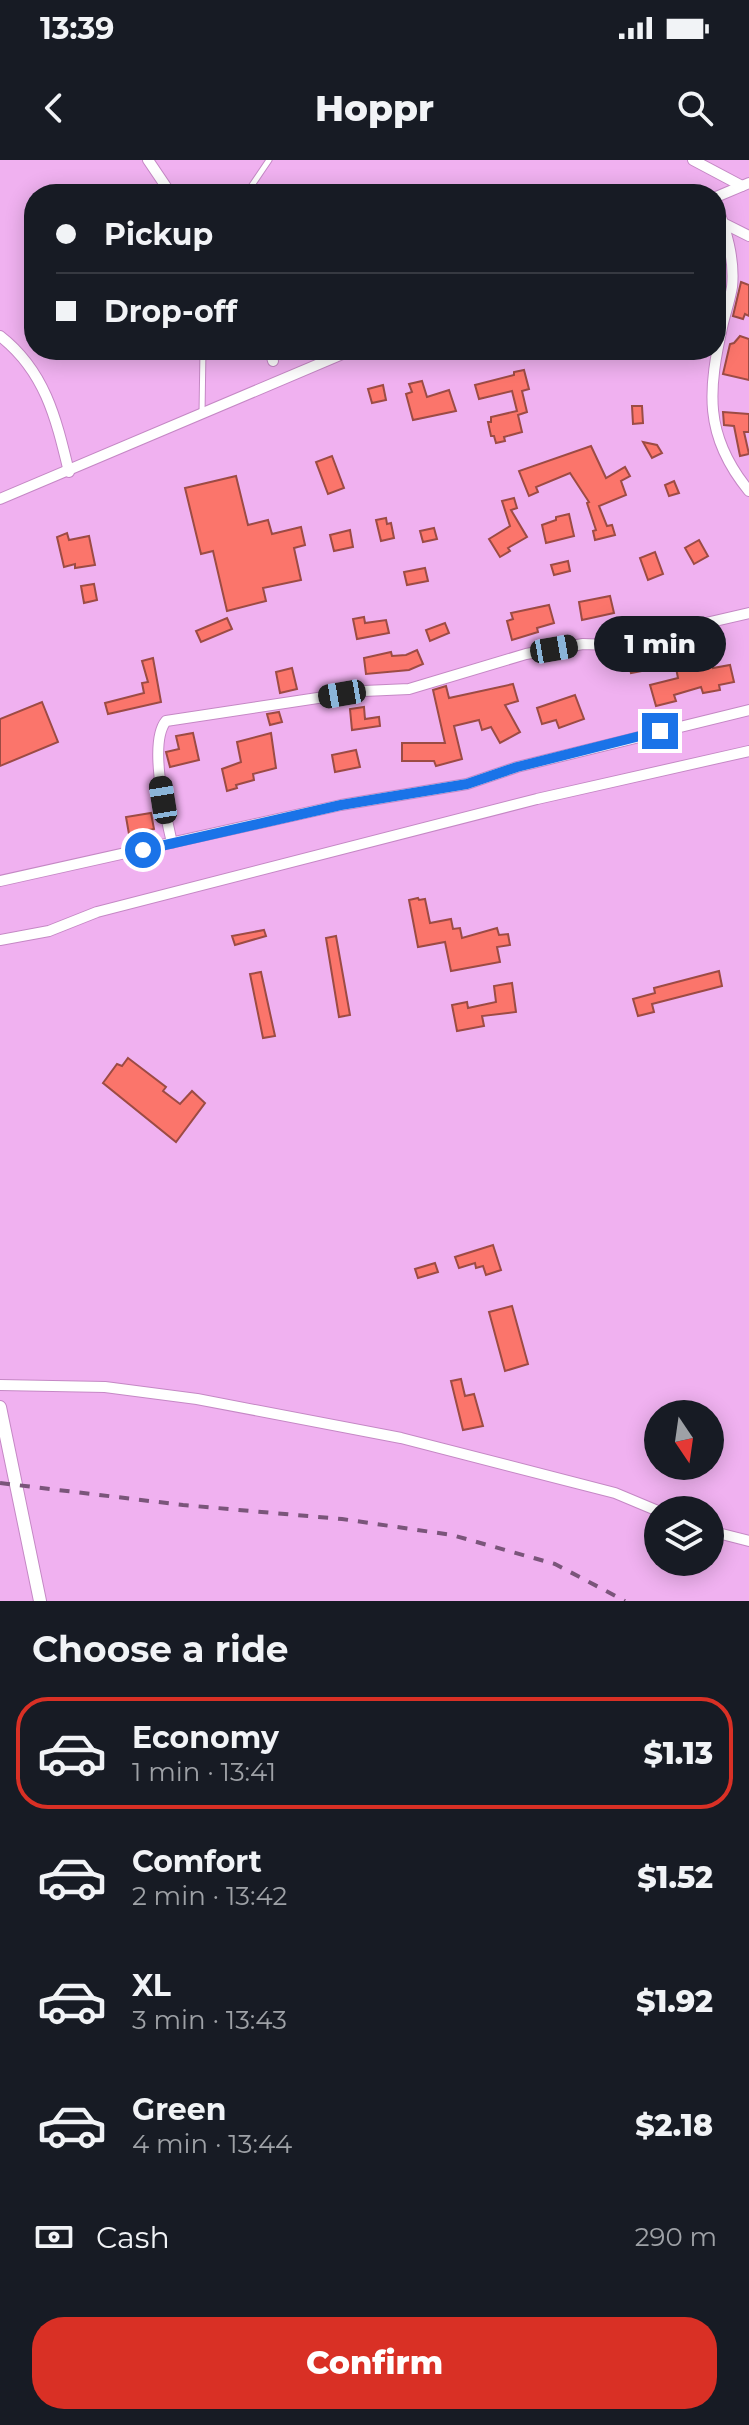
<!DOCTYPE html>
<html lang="en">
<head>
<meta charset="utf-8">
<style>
  :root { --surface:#171b24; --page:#242831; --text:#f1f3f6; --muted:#9ea1a6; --line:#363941; --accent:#d93025 }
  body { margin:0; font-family:Montserrat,sans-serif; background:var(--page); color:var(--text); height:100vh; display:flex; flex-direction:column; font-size:30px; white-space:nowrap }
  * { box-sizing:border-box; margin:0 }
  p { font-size:26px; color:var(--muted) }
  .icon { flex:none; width:44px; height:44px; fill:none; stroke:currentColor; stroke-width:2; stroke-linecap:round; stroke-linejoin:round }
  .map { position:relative; height:1441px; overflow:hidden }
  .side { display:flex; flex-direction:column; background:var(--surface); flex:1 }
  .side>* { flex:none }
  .hud { position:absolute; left:24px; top:24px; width:702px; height:176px; border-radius:32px; box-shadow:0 4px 20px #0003; display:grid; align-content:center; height:176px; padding:0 32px; background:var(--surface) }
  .needle { width:52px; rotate:167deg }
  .controls { position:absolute; left:644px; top:1240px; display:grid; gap:16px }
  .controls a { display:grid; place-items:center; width:80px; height:80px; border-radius:50%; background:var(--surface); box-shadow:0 4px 20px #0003; font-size:40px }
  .end { position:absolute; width:36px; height:36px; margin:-18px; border:10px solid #1a73e8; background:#fff; box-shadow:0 0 0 4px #fff }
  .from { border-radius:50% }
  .bubble { position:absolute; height:56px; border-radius:28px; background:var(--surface); box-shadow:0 4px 20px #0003; font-size:26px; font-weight:800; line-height:56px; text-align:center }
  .car { position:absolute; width:24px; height:48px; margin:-24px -12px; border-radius:10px; box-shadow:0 0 6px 2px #0007; background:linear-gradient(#222 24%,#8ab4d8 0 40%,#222 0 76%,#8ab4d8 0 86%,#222 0) }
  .hud b { display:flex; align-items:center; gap:28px; height:76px; font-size:30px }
  .hud b+b { border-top:2px solid var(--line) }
  .hud i { width:20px; height:20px; background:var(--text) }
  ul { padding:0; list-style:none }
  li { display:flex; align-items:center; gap:24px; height:112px; margin:0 16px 12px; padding:0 16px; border:4px solid transparent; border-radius:32px }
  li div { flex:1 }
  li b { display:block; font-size:30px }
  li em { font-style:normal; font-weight:800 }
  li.current { border-color:var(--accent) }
  li>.icon { width:72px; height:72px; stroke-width:1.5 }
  h2 { padding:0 32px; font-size:36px; line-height:96px }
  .pay { display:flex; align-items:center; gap:20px; height:88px; padding:0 32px; font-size:30px }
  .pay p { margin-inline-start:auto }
  .cta { display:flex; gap:16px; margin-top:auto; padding:16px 32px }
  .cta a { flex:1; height:92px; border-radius:32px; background:var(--accent); color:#fff; font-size:32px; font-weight:800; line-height:92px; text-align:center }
  .status { display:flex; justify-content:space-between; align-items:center; height:56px; padding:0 40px; background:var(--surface); direction:ltr }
  .status svg { height:22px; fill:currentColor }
  header { display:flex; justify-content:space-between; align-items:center; height:104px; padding:0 32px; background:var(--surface); font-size:36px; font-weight:800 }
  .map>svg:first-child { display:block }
</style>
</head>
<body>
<div class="status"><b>13:39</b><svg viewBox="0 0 49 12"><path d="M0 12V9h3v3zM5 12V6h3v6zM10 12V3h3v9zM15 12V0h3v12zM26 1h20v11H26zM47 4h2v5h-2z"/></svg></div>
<header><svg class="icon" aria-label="back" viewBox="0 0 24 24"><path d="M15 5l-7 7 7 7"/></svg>Hoppr<svg class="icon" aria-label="search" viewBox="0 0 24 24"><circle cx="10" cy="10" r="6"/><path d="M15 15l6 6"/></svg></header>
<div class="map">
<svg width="749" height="1441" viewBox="0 0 749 1441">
  <rect width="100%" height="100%" fill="#f0b1f0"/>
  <g fill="#fb756b" stroke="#9c4b44" stroke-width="2">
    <path d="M 741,122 L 749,125 L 749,156 L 745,154 L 743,159 L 733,156 Z"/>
    <path d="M 740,176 L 749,179 L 749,220 L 723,214 L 730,184 L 734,183 Z"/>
    <path d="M 524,210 L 529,229 L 522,231 L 527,252 L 518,255 L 522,272 L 504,277 L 505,281 L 496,283 L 494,276 L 491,276 L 488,262 L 491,262 L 491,257 L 517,251 L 512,231 L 479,239 L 475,225 L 514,215 L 514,212 Z"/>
    <path d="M 422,221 L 427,237 L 449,230 L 456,251 L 413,260 L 406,234 L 412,232 L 409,224 Z"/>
    <path d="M 383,225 L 386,240 L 372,243 L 368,229 Z"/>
    <path d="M 632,246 L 642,246 L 643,263 L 633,264 Z"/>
    <path d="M 723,252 L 749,254 L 749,272 L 744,272 L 749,294 L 740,296 L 734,266 L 724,265 Z"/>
    <path d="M 643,282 L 657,285 L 662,293 L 652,298 Z"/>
    <path d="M 591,286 L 606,318 L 625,307 L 630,316 L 621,321 L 626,335 L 599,346 L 607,366 L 612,365 L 615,375 L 595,380 L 593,371 L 596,370 L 587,343 L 589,342 L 570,313 L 536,327 L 538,332 L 529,336 L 519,311 Z"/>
    <path d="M 332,296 L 344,328 L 328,334 L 316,302 Z"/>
    <path d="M 236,316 L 248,365 L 268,360 L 272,374 L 301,367 L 305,385 L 294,388 L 301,420 L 263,428 L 266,441 L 227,451 L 213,391 L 201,394 L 185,328 Z"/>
    <path d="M 674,321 L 679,333 L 669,336 L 665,325 Z"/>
    <path d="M 514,338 L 517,348 L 511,350 L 527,377 L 508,388 L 510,391 L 500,397 L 489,379 L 510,366 L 502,341 Z"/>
    <path d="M 569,354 L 574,376 L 546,383 L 542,365 L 556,360 L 556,357 Z"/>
    <path d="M 386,358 L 387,364 L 391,363 L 394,378 L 381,381 L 376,360 Z"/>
    <path d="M 434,368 L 437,379 L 423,382 L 420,371 Z"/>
    <path d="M 350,370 L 353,387 L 334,391 L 330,375 Z"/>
    <path d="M 67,373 L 69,380 L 89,376 L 95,405 L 75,408 L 75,404 L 64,407 L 57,377 Z"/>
    <path d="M 699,380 L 708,396 L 694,404 L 685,388 Z"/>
    <path d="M 655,392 L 663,414 L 648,420 L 640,398 Z"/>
    <path d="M 568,401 L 570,411 L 554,415 L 551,405 Z"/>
    <path d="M 425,408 L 428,421 L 407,425 L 404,412 Z"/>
    <path d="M 94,424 L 97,440 L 84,443 L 81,426 Z"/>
    <path d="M 610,436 L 614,453 L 582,460 L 579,442 Z"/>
    <path d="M 549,445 L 554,463 L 537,468 L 538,472 L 512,480 L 507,461 L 513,459 L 511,453 Z"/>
    <path d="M 364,457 L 365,463 L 386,460 L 389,473 L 357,479 L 353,459 Z"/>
    <path d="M 227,458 L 232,469 L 201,482 L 196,471 Z"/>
    <path d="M 445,463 L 449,473 L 430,481 L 426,470 Z"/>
    <path d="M 417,490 L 423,504 L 409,510 L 366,514 L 364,498 L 391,492 L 392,496 L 406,495 Z"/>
    <path d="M 706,491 L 708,500 L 712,499 L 713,508 L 730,505 L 734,522 L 719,525 L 720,530 L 703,533 L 701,527 L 674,535 L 676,541 L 656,546 L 650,525 L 678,518 L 675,503 L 695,500 L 694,494 Z"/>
    <path d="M 153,498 L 161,542 L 108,554 L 105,543 L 144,533 L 142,523 L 148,522 L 142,501 Z"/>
    <path d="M 639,498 L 642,511 L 631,513 L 628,500 Z"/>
    <path d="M 292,508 L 297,529 L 280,533 L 276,512 Z"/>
    <path d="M 513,524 L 518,541 L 505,545 L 520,572 L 500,583 L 491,567 L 482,570 L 479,560 L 454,566 L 462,599 L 436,606 L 434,601 L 402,601 L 402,583 L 445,583 L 433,530 L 446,526 L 449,538 Z"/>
    <path d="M 575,535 L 584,559 L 559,568 L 556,560 L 542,564 L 537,548 Z"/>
    <path d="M 42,542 L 58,582 L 0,606 L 0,559 Z"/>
    <path d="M 364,547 L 365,559 L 379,557 L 380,566 L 352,570 L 350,549 Z"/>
    <path d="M 279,552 L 282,562 L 270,565 L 267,554 Z"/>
    <path d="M 193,573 L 199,600 L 170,607 L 166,592 L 179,589 L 176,576 Z"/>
    <path d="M 271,573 L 276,608 L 253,614 L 254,620 L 236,625 L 237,628 L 227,631 L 222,609 L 241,602 L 237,582 Z"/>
    <path d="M 356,590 L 360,607 L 335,612 L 332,595 Z"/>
    <path d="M 151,653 L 154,669 L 129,674 L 126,657 Z"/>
    <path d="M 418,738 L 419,740 L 425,739 L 430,763 L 451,759 L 453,769 L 460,768 L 462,778 L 497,768 L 499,775 L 508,774 L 510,785 L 497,787 L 500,802 L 451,811 L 445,782 L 418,787 L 409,740 Z"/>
    <path d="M 264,770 L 266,776 L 235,785 L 232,776 Z"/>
    <path d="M 336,776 L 350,855 L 339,857 L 326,778 Z"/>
    <path d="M 719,811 L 722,826 L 652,844 L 654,852 L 638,856 L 633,839 L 655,833 L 654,828 Z"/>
    <path d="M 261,812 L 275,876 L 263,878 L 250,814 Z"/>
    <path d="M 512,823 L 516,852 L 482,856 L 484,866 L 457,871 L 452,845 L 467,842 L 468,848 L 496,842 L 494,826 Z"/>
    <path d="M 128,898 L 166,927 L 163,931 L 180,944 L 192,931 L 205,943 L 176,982 L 103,923 L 117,904 L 122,906 Z"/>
    <path d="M 493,1085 L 501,1110 L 486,1115 L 483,1106 L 476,1108 L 475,1103 L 459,1108 L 455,1097 Z"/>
    <path d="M 435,1103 L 438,1112 L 418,1118 L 415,1109 Z"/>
    <path d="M 512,1146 L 528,1204 L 505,1211 L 489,1152 Z"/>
    <path d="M 461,1219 L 465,1236 L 474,1234 L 483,1266 L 463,1270 L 451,1221 Z"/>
  </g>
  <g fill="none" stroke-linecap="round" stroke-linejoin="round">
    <g stroke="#c588c5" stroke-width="7">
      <g id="service">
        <path d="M 246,34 L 269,0"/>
        <path d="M 202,253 L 203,190"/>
      </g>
    </g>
    <g stroke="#c588c5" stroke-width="12">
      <g id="minor">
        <path d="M 148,0 L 171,34"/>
        <path d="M 693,0 L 742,26"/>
        <path d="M 716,37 L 749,23"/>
        <path d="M 716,43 C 726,70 735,99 732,127 C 730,139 726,151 723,163 C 708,230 703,275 749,331"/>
        <path d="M 723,63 L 749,76"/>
        <path d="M 0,176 C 45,211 56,258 69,312"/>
        <path d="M 270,190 L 273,201"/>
        <path d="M 0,339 L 352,190"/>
        <path d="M 172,683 C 166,656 148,583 166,561 L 364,531 L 409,529 L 526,494 L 583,484 L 611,485 L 749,453"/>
        <path d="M 0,721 L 341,645 L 467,624 L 517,607 L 749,550"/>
        <path d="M 0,780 L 49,771 L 97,752 L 537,639 L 749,591"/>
        <path d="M 0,1225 L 105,1227 L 197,1239 L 401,1278 L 615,1333 L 658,1351"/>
        <path d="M 710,1371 L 749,1381"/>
      </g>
    </g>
    <g stroke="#c588c5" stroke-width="14">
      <path id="tertiary" d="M 0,1247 L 40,1441"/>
    </g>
    <use href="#service" stroke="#fff" stroke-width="5"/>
    <use href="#minor" stroke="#fff" stroke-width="10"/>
    <use href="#tertiary" stroke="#fff" stroke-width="12"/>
    <path stroke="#7a557a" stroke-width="4" stroke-dasharray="10 10" stroke-linecap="butt" d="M 0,1323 L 183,1345 L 342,1359 L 452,1375 L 555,1404 L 625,1441"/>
  </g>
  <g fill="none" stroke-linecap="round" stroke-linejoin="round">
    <path stroke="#1a73e8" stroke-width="10" d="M 143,690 L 341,645 L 467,624 L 517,607 L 660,571"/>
  </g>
</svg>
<div class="controls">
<a><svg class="needle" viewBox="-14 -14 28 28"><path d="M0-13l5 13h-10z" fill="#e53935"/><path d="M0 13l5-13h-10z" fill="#9ea1a6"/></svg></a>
<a><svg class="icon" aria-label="layers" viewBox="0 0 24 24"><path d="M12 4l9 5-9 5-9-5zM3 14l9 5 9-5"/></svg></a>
</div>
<i class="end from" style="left:143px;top:690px"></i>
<i class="end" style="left:660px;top:571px"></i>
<div class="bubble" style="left:594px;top:456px;width:132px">1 min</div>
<i class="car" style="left:554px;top:489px;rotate:80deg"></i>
<i class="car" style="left:342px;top:534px;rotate:260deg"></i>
<i class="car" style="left:163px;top:640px;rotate:351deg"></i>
<div class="hud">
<b><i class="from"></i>Pickup</b>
<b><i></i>Drop-off</b>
</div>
</div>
<section class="side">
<h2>Choose a ride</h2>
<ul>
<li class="current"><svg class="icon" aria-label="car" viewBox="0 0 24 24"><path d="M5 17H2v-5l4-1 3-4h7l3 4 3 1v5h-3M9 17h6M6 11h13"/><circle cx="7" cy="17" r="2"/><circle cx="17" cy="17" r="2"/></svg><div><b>Economy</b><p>1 min · 13:41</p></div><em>$1.13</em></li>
<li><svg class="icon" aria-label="car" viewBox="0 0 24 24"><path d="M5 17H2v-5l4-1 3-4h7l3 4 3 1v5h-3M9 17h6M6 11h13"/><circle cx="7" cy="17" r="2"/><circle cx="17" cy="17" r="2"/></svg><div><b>Comfort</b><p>2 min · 13:42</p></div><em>$1.52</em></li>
<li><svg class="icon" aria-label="car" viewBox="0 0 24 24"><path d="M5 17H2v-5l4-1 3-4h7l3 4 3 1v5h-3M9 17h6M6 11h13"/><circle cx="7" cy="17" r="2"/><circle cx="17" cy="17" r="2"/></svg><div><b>XL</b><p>3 min · 13:43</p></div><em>$1.92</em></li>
<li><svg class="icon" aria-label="car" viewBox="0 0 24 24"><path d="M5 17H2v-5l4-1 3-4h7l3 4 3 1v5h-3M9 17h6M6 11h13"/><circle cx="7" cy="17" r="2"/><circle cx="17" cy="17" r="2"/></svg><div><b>Green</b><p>4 min · 13:44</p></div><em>$2.18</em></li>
</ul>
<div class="pay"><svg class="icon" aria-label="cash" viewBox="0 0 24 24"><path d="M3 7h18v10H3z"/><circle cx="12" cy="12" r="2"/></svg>Cash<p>290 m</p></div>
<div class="cta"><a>Confirm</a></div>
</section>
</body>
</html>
